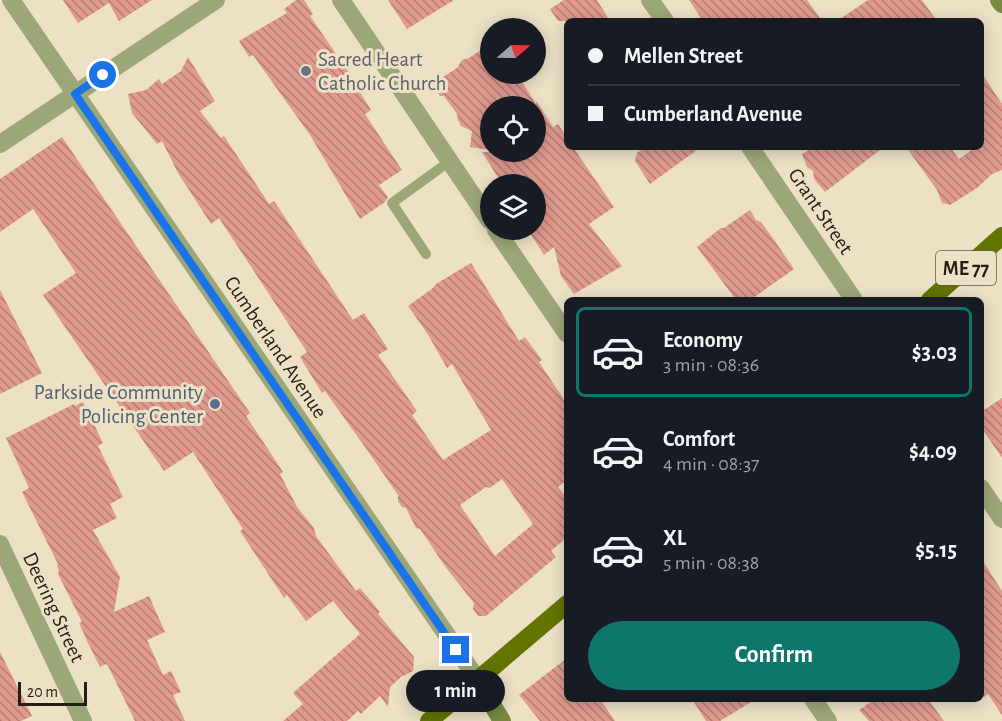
<!DOCTYPE html>
<html lang="en">
<head>
<meta charset="utf-8">
<style>
  :root { --surface:#171b24; --page:#242831; --text:#f1f3f6; --muted:#9ea1a6; --line:#363941; --accent:#0f766e }
  body { margin:0; font-family:"Alegreya Sans",sans-serif; background:var(--page); color:var(--text); height:100vh; display:flex; flex-direction:column; font-size:22px; white-space:nowrap }
  * { box-sizing:border-box; margin:0 }
  p { font-size:20px; color:var(--muted) }
  .icon { flex:none; width:33px; height:33px; fill:none; stroke:currentColor; stroke-width:2; stroke-linecap:round; stroke-linejoin:round }
  .map { position:relative; flex:1; overflow:hidden }
  .sheet { position:absolute; left:564px; top:297px; width:420px; height:405px; display:flex; flex-direction:column; background:var(--surface); border-radius:9px; box-shadow:0 3px 15px #0003 }
  .sheet>* { flex:none }
  .hud { position:absolute; left:564px; top:18px; width:420px; height:132px; border-radius:9px; box-shadow:0 3px 15px #0003; display:grid; align-content:center; height:132px; padding:0 24px; background:var(--surface) }
  .needle { width:39px; rotate:70deg }
  .fabs { position:absolute; left:480px; top:18px; display:grid; gap:12px }
  .fabs a { display:grid; place-items:center; width:66px; height:66px; border-radius:50%; background:var(--surface); box-shadow:0 3px 15px #0003; font-size:30px }
  .scale { position:absolute; left:18px; bottom:15px; width:69px; box-sizing:border-box; padding-left:6px; border:3px solid #231f14; border-top:0; font-size:16px; line-height:21px; white-space:nowrap; color:#231f14; -webkit-text-stroke:4px #ece1c5; paint-order:stroke }
  .end { position:absolute; width:27px; height:27px; margin:-14px; border:8px solid #1a73e8; background:#fff; box-shadow:0 0 0 3px #fff }
  .from { border-radius:50% }
  .bubble { position:absolute; height:42px; border-radius:21px; background:var(--surface); box-shadow:0 3px 15px #0003; font-size:20px; font-weight:600; line-height:42px; text-align:center }
  .hud b { display:flex; align-items:center; gap:21px; height:57px; font-size:22px }
  .hud b+b { border-top:2px solid var(--line) }
  .hud i { width:15px; height:15px; background:var(--text) }
  ul { padding:10px 0 0; list-style:none }
  li { display:flex; align-items:center; gap:18px; height:90px; margin:0 12px 9px; padding:0 12px; border:3px solid transparent; border-radius:9px }
  li div { flex:1 }
  li b { display:block; font-size:22px }
  li em { font-style:normal; font-weight:600 }
  li.on { border-color:var(--accent) }
  li>.icon { width:54px; height:54px; stroke-width:1.5 }
  .button { display:flex; gap:12px; margin-top:auto; padding:12px 24px }
  .button a { flex:1; height:69px; border-radius:36px; background:var(--accent); color:#fff; font-size:24px; font-weight:600; line-height:69px; text-align:center }
  .map>svg:first-child { display:block }
</style>
</head>
<body>
<div class="map">
<svg width="1002" height="721" viewBox="0 0 1002 721">
  <defs>
    <pattern id="building-back-hatch" width="6" height="6" patternUnits="userSpaceOnUse" patternTransform="scale(1.5)"><rect width="6" height="6" fill="#e09a90"/><path d="M-1 5l2 2M0 0l6 6M5-1l2 2" fill="none" stroke="#b57d74"/></pattern>
  </defs>
  <rect width="100%" height="100%" fill="#ece1c5"/>
  <g fill="url(#building-back-hatch)" fill-rule="evenodd">
    <path d="M 63,0 L 152,0 L 119,21 L 109,3 L 78,23 Z"/>
    <path d="M 296,0 L 304,0 L 313,14 L 310,16 L 358,86 L 358,89 L 371,110 L 365,114 L 402,170 L 379,185 L 388,197 L 385,202 L 360,219 L 310,135 L 253,55 L 249,57 L 239,41 L 287,13 L 284,9 Z"/>
    <path d="M 388,0 L 454,0 L 407,29 Z"/>
    <path d="M 564,0 L 597,0 L 610,21 L 558,21 L 550,9 Z"/>
    <path d="M 689,0 L 807,0 L 822,21 L 703,21 Z"/>
    <path d="M 868,0 L 922,0 L 937,21 L 837,21 Z"/>
    <path d="M 490,44 L 490,74 L 517,74 L 536,104 L 536,101 L 553,127 L 558,124 L 567,138 L 567,147 L 573,147 L 614,207 L 589,224 L 622,266 L 574,294 L 561,276 L 554,247 L 544,255 L 528,230 L 536,230 L 536,184 L 505,184 L 500,181 L 482,152 L 536,152 L 536,106 L 490,106 L 490,150 L 470,147 L 472,131 L 461,126 L 458,120 L 457,114 L 444,96 L 440,96 L 432,84 L 457,68 L 462,60 L 469,58 Z"/>
    <path d="M 188,57 L 215,101 L 200,111 L 221,138 L 224,136 L 269,204 L 274,201 L 353,320 L 364,313 L 388,349 L 378,355 L 417,411 L 412,415 L 443,460 L 491,430 L 452,364 L 447,368 L 427,333 L 408,306 L 433,288 L 436,284 L 471,263 L 519,341 L 525,337 L 542,360 L 539,362 L 567,404 L 567,480 L 558,487 L 567,498 L 567,537 L 551,551 L 556,557 L 486,616 L 478,616 L 473,609 L 474,603 L 447,569 L 420,529 L 416,528 L 406,508 L 402,507 L 398,501 L 398,495 L 365,447 L 325,391 L 322,393 L 300,357 L 307,352 L 219,218 L 211,224 L 178,173 L 162,141 L 157,144 L 132,113 L 128,94 L 146,90 L 159,79 L 162,84 L 181,71 ZM 502,479 L 533,524 L 495,556 L 460,505 L 486,487 L 490,488 Z"/>
    <path d="M 981,72 L 1002,104 L 1002,170 L 992,174 L 977,188 L 950,205 L 942,203 L 937,190 L 906,147 L 950,147 L 959,159 L 976,147 L 981,147 Z"/>
    <path d="M 62,137 L 250,413 L 246,416 L 283,472 L 280,474 L 297,507 L 314,528 L 316,536 L 356,591 L 360,588 L 380,612 L 378,614 L 414,657 L 413,671 L 401,677 L 390,687 L 388,707 L 380,696 L 361,714 L 358,711 L 347,721 L 283,721 L 303,704 L 293,693 L 360,634 L 333,601 L 306,621 L 287,595 L 284,598 L 240,531 L 243,529 L 193,452 L 164,471 L 43,295 L 76,273 L 33,209 L 0,232 L 0,179 Z"/>
    <path d="M 645,147 L 701,147 L 650,184 L 635,161 L 637,153 Z"/>
    <path d="M 814,147 L 884,147 L 825,192 L 814,179 L 813,171 L 807,167 L 802,154 Z"/>
    <path d="M 750,210 L 756,220 L 761,222 L 772,237 L 794,269 L 750,300 L 736,300 L 697,247 L 721,228 L 724,228 Z"/>
    <path d="M 0,290 L 42,373 L 0,394 Z"/>
    <path d="M 1002,398 L 1002,458 L 981,427 L 981,412 Z"/>
    <path d="M 83,402 L 103,443 L 98,446 L 123,497 L 110,504 L 117,518 L 93,530 L 120,577 L 114,612 L 149,596 L 165,632 L 147,640 L 163,675 L 171,671 L 181,692 L 173,695 L 185,721 L 135,721 L 108,666 L 106,664 L 100,667 L 88,643 L 79,623 L 82,622 L 58,574 L 59,571 L 57,565 L 58,564 L 22,492 L 29,488 L 6,438 L 74,404 L 75,406 Z"/>
    <path d="M 981,558 L 1002,591 L 1002,715 L 988,694 L 981,699 Z"/>
    <path d="M 0,652 L 32,716 L 21,721 L 0,721 Z"/>
    <path d="M 567,658 L 567,699 L 600,699 L 615,721 L 540,721 L 519,695 Z"/>
    <path d="M 692,699 L 756,699 L 720,721 L 706,721 Z"/>
    <path d="M 875,699 L 928,699 L 944,721 L 869,721 L 859,710 Z"/>
  </g>
  <g fill="none" stroke-linecap="round" stroke-linejoin="round">
    <path stroke="#9ca778" stroke-width="10" d="M 426,254 L 392,203 L 450,161"/>
    <g stroke="#9ca778" stroke-width="18">
      <path d="M 11,0 L 477,679"/>
      <path d="M 341,0 L 490,221"/>
      <path d="M 650,0 L 665,21"/>
      <path d="M 0,144 L 216,0"/>
      <path d="M 750,147 L 854,300"/>
      <path d="M 496,230 L 567,334"/>
      <path d="M 981,488 L 1002,519"/>
      <path d="M 0,544 L 83,721"/>
      <path d="M 813,699 L 828,721"/>
    </g>
    <g stroke="#7a8941" stroke-width="18">
      <path d="M 999,0 L 1002,4"/>
      <path d="M 477,679 L 502,721"/>
    </g>
    <g stroke="#637400" stroke-width="18">
      <path d="M 930,300 L 1002,236"/>
      <path d="M 429,721 L 567,604"/>
    </g>
  </g>
  <g fill="none" stroke-linecap="round" stroke-linejoin="round">
    <path stroke="#1a73e8" stroke-width="8" d="M 103,75 L 75,94 L 456,650"/>
  </g>
  <circle fill="#6b7280" stroke="#ece1c5" stroke-width="2" cx="306" cy="71" r="6"/>
  <circle fill="#5c6f8a" stroke="#ece1c5" stroke-width="2" cx="215" cy="404" r="6"/>
  <g text-anchor="middle" stroke-width="6" stroke-linejoin="round" paint-order="stroke">
    <rect fill="#ece1c5" stroke="#5f5949" stroke-width="1.5" x="936" y="251" width="60" height="34" rx="4.5"/>
    <g font-size="20" font-weight="bold" fill="#231f14">
      <text x="966" y="275">ME 77</text>
    </g>
    <g font-size="21" fill="#5b616d" stroke="#ece1c5" text-anchor="start">
      <text x="318" y="66">Sacred Heart<tspan x="318" dy="24">Catholic Church</tspan></text>
    </g>
    <g font-size="21" fill="#231f14" stroke="#ece1c5">
      <text transform="translate(821 211) rotate(56)" y="7">Grant Street</text>
      <text transform="translate(276 347) rotate(56)" y="7">Cumberland Avenue</text>
      <text transform="translate(54 607) rotate(65)" y="7">Deering Street</text>
    </g>
    <g font-size="21" fill="#4e5e75" stroke="#ece1c5" text-anchor="end">
      <text x="203" y="399">Parkside Community<tspan x="203" dy="24">Policing Center</tspan></text>
    </g>
  </g>
</svg>
<div class="fabs">
<a><svg class="needle" viewBox="-14 -14 28 28"><path d="M0-13l5 13h-10z" fill="#e53935"/><path d="M0 13l5-13h-10z" fill="#9ea1a6"/></svg></a>
<a><svg class="icon" aria-label="locate" viewBox="0 0 24 24"><circle cx="12" cy="12" r="6"/><path d="M12 2v4M12 18v4M2 12h4M18 12h4"/></svg></a>
<a><svg class="icon" aria-label="layers" viewBox="0 0 24 24"><path d="M12 4l9 5-9 5-9-5zM3 14l9 5 9-5"/></svg></a>
</div>
<div class="scale">20 m</div>
<i class="end from" style="left:103px;top:75px"></i>
<i class="end" style="left:456px;top:650px"></i>
<div class="bubble" style="left:406px;top:670px;width:99px">1 min</div>
<div class="hud">
<b><i class="from"></i>Mellen Street</b>
<b><i></i>Cumberland Avenue</b>
</div>
<section class="sheet">
<ul>
<li class="on"><svg class="icon" aria-label="car" viewBox="0 0 24 24"><path d="M5 17H2v-5l4-1 3-4h7l3 4 3 1v5h-3M9 17h6M6 11h13"/><circle cx="7" cy="17" r="2"/><circle cx="17" cy="17" r="2"/></svg><div><b>Economy</b><p>3 min · 08:36</p></div><em>$3.03</em></li>
<li><svg class="icon" aria-label="car" viewBox="0 0 24 24"><path d="M5 17H2v-5l4-1 3-4h7l3 4 3 1v5h-3M9 17h6M6 11h13"/><circle cx="7" cy="17" r="2"/><circle cx="17" cy="17" r="2"/></svg><div><b>Comfort</b><p>4 min · 08:37</p></div><em>$4.09</em></li>
<li><svg class="icon" aria-label="car" viewBox="0 0 24 24"><path d="M5 17H2v-5l4-1 3-4h7l3 4 3 1v5h-3M9 17h6M6 11h13"/><circle cx="7" cy="17" r="2"/><circle cx="17" cy="17" r="2"/></svg><div><b>XL</b><p>5 min · 08:38</p></div><em>$5.15</em></li>
</ul>
<div class="button"><a>Confirm</a></div>
</section>
</div>
</body>
</html>
